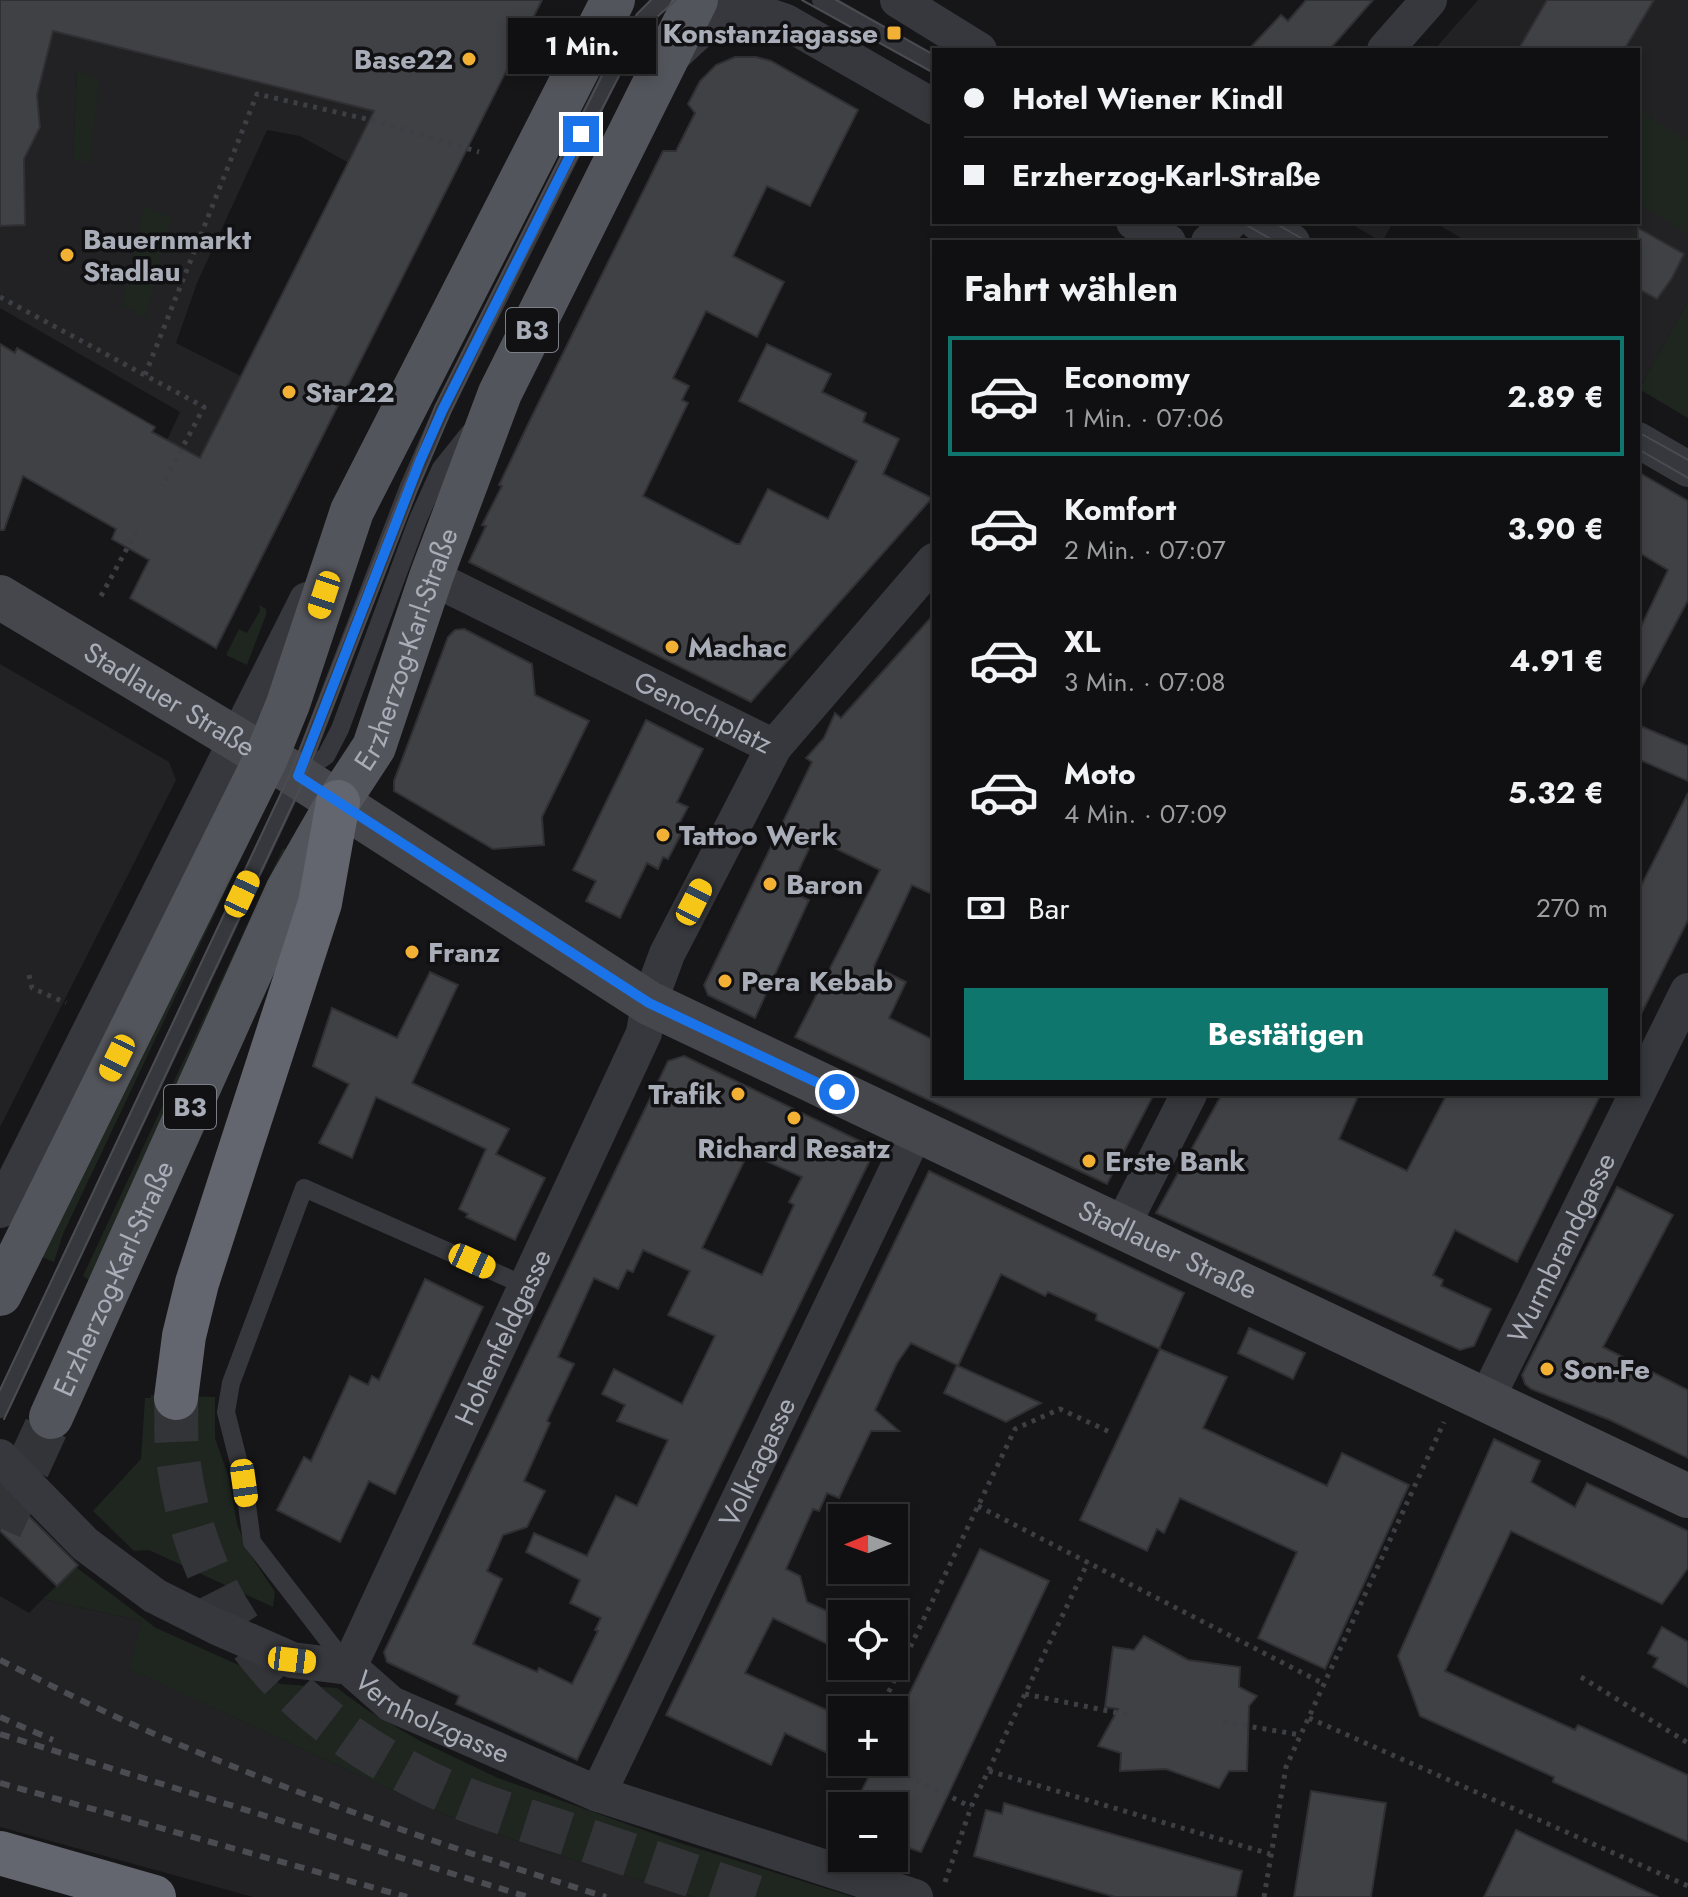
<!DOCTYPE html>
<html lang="de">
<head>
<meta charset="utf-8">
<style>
  :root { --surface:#101012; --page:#19191b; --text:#f1f3f6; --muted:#9c9d9f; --line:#303032; --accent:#0f766e }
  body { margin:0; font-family:Jost,sans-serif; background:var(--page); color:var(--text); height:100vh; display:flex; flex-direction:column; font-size:30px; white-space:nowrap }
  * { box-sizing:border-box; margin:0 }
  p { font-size:26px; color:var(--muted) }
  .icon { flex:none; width:44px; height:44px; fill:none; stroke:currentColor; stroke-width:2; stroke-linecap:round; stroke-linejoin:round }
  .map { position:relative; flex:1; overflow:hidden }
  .side { position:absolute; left:932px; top:240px; width:708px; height:856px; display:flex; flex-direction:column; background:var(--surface); border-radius:0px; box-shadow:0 4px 12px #0003,0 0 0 2px var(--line) }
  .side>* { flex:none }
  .banner { position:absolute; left:932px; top:48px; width:708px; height:176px; border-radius:0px; box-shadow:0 4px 12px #0003,0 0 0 2px var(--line); display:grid; align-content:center; height:176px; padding:0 32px; background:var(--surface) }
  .needle { width:52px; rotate:269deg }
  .tools { position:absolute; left:828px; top:1504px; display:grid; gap:16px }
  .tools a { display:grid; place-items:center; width:80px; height:80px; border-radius:0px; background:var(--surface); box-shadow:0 4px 12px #0003,0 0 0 2px var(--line); font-size:40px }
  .end { position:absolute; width:36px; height:36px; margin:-18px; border:10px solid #1a73e8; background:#fff; box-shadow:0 0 0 4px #fff }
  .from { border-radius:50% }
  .bubble { position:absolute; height:56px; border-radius:0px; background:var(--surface); box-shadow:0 4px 12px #0003,0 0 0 2px var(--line); font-size:26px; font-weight:700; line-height:56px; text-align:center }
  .car { position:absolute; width:24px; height:48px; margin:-24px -12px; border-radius:10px; box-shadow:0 0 6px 2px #0007; background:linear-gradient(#f5c518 24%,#345 0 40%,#f5c518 0 76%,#345 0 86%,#f5c518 0) }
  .banner b { display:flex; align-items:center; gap:28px; height:76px; font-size:30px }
  .banner b+b { border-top:2px solid var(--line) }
  .banner i { width:20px; height:20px; background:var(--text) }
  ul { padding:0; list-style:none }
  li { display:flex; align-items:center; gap:24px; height:120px; margin:0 16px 12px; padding:0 16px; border:4px solid transparent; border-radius:0px }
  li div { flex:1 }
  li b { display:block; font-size:30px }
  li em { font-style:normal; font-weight:700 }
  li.on { border-color:var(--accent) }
  li>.icon { width:72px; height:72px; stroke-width:1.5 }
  h2 { padding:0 32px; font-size:36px; line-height:96px }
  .pay { display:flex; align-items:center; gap:20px; height:88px; padding:0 32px; font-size:30px }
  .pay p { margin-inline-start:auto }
  .cta { display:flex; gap:16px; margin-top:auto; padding:16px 32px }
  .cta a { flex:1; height:92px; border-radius:0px; background:var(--accent); color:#fff; font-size:32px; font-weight:700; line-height:92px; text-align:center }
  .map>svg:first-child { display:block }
</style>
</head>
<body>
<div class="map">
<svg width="1688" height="1897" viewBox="0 0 1688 1897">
  <rect width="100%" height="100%" fill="#161618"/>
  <g fill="#222225" fill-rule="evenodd">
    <path d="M 1478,0 L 1688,0 L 1688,301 L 1639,389 L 1638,242 L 1468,242 L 1434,222 L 1638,222 L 1638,50 L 1434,50 Z"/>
    <path d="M 53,31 L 375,112 L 349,163 L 300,136 L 267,130 L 197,283 L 176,343 L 241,376 L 181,497 L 167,440 L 180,412 L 0,308 L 0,226 L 25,225 L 24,159 L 40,127 L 37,95 ZM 77,71 L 99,80 L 74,162 L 73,162 Z"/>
    <path d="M 1348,222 L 1393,222 L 1382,242 Z"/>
    <path d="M 0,664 L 169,762 L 176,780 L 0,1127 Z"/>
    <path d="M 0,1596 L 29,1613 L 43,1599 L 142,1621 L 130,1669 L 444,1814 L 542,1850 L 695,1897 L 253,1897 L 0,1827 Z"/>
  </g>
  <g fill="#1e261f">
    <path d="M 77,70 L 99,80 L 90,162 L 73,162 Z"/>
    <path d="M 1638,110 L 1688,141 L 1688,234 L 1638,203 Z"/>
    <path d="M 144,206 L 172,218 L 145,318 L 122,305 Z"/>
    <path d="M 1688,301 L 1688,418 L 1639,389 Z"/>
    <path d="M 259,605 L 266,609 L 266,615 L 247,665 L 226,655 L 239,629 L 247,633 L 260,611 Z"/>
    <path d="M 253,833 L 63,1234 L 54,1262 L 42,1257 Z"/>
    <path d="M 283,848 L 287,851 L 90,1281 L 83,1276 Z"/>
    <path d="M 151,1395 L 215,1397 L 215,1438 L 228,1475 L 237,1524 L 249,1553 L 275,1592 L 273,1607 L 149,1550 L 134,1551 L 93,1511 L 141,1459 L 145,1398 L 151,1398 Z"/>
    <path d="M 76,1567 L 156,1628 L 281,1684 L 337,1688 L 367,1710 L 420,1741 L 498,1778 L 677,1842 L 853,1897 L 695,1897 L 542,1850 L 444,1814 L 129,1669 L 142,1621 L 43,1599 Z"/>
  </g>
  <g fill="#404145" stroke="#303034" stroke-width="2" fill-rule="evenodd">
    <path d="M 0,0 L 542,0 L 216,648 L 130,598 L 149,560 L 112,539 L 116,529 L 23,476 L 4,530 L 0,530 L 0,344 L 15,353 L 17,348 L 155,427 L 152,432 L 200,458 L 374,111 L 53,31 L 37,95 L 40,127 L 24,159 L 25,225 L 0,226 Z"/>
    <path d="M 1306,0 L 1373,0 L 1329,50 L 1248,50 L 1281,15 L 1288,21 Z"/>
    <path d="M 1547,0 L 1654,0 L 1624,50 L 1518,50 Z"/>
    <path d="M 735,57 L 756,57 L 771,61 L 858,110 L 810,206 L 767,186 L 733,256 L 784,282 L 757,337 L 706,311 L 673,378 L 689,386 L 682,400 L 688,403 L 643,496 L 736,544 L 740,544 L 768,489 L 828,519 L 857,461 L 739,401 L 767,344 L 831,374 L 822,392 L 866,413 L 863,422 L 899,439 L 883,474 L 932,498 L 751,702 L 469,562 L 486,526 L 482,525 L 502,486 L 499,485 L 532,416 L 663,151 L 676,151 L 695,113 L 688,104 L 700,81 L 716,65 Z"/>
    <path d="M 1638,228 L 1684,254 L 1672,278 L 1657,299 L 1638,289 Z"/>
    <path d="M 1638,472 L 1688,501 L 1688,600 L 1638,694 L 1638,633 L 1668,570 L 1638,552 Z"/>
    <path d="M 934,614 L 934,895 L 912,885 L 874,966 L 906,982 L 889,1018 L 934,1040 L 934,1094 L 1154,1094 L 1107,1184 L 795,1037 L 880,870 L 814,838 L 789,891 L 809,900 L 755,1018 L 708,995 L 704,985 L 812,762 L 806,758 L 824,738 L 835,713 L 841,718 Z"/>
    <path d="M 464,629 L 532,664 L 535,695 L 589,721 L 542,817 L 544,845 L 493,849 L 394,791 L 394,781 L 448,637 L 455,630 Z"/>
    <path d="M 646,720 L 703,749 L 677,802 L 688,807 L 679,824 L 682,825 L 679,830 L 682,832 L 668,859 L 663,857 L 658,869 L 647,863 L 620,918 L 586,901 L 596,881 L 573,870 Z"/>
    <path d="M 1638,725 L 1688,746 L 1688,781 L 1638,759 Z"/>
    <path d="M 1688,793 L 1688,920 L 1638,1020 L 1638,892 Z"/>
    <path d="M 430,972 L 458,985 L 412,1083 L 509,1129 L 496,1154 L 545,1178 L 515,1240 L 466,1217 L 468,1214 L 459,1209 L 486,1149 L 376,1097 L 352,1158 L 319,1143 L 349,1084 L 313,1066 L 332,1008 L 397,1038 Z"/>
    <path d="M 684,1056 L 868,1145 L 870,1160 L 577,1760 L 456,1704 L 459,1696 L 387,1662 L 384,1652 L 668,1061 ZM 748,1153 L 802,1177 L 789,1202 L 794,1205 L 762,1275 L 702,1248 ZM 643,1250 L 690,1271 L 668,1315 L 715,1336 L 682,1404 L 614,1369 L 602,1394 L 625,1405 L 617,1421 L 668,1440 L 637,1506 L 616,1496 L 587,1556 L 534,1533 L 526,1552 L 580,1580 L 570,1603 L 601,1618 L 595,1630 L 598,1631 L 572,1684 L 539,1668 L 537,1672 L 473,1644 L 502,1579 L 487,1571 L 503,1535 L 527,1527 L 545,1491 L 524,1481 L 550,1423 L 547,1421 L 574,1364 L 558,1357 L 594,1278 L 618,1289 L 627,1270 L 633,1272 Z"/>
    <path d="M 1222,1094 L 1359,1094 L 1339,1139 L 1407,1171 L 1447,1094 L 1601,1094 L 1517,1262 L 1455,1230 L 1433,1275 L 1443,1280 L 1441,1286 L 1491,1309 L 1474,1346 L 1460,1350 L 1156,1213 Z"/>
    <path d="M 929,1171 L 1184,1293 L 1159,1349 L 1096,1320 L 1097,1314 L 1048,1292 L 1045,1296 L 1001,1274 L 958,1366 L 1041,1403 L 1006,1422 L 944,1393 L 957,1365 L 911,1343 L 897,1363 L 875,1410 L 899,1431 L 871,1431 L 839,1498 L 827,1493 L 819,1511 L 813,1509 L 786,1569 L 800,1576 L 807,1602 L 842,1618 L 842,1651 L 773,1618 L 745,1673 L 842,1717 L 842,1760 L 785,1733 L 771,1765 L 666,1715 Z"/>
    <path d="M 1617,1187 L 1673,1215 L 1603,1347 L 1688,1390 L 1688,1458 L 1610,1420 L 1531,1389 L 1525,1384 L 1522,1375 Z"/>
    <path d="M 425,1279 L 483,1307 L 395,1494 L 369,1481 L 340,1542 L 277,1510 L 304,1457 L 311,1461 L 350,1376 L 368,1385 L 372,1376 L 379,1380 Z"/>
    <path d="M 1249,1328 L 1305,1353 L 1293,1379 L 1238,1353 Z"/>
    <path d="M 1160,1349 L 1227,1377 L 1203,1428 L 1327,1486 L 1342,1453 L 1409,1485 L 1325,1669 L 1258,1638 L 1297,1552 L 1180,1498 L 1164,1533 L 1157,1529 L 1147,1551 L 1080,1520 Z"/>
    <path d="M 1494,1439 L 1540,1461 L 1531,1482 L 1575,1507 L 1587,1483 L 1688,1531 L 1688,1568 L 1662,1604 L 1511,1531 L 1445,1671 L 1575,1730 L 1578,1725 L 1688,1775 L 1688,1842 L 1553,1782 L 1554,1777 L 1420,1716 L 1398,1656 Z"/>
    <path d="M 0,1487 L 78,1565 L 57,1586 L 0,1531 Z"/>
    <path d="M 980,1549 L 1049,1581 L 921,1852 L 894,1843 L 894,1806 L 854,1806 L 876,1762 L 894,1762 L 894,1725 Z"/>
    <path d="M 1662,1627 L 1688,1642 L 1688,1687 L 1653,1667 L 1658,1658 L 1648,1653 Z"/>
    <path d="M 1144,1636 L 1188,1660 L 1240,1667 L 1239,1687 L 1257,1696 L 1249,1706 L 1247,1771 L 1229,1771 L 1219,1788 L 1166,1769 L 1120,1771 L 1121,1753 L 1098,1746 L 1118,1709 L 1105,1707 L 1113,1647 L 1134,1650 Z"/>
    <path d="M 1311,1791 L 1386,1803 L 1371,1897 L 1294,1897 Z"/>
    <path d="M 1004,1803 L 1242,1871 L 1236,1897 L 1115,1897 L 974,1856 L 986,1810 L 1002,1814 Z"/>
    <path d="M 1516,1830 L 1658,1897 L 1484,1897 Z"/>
  </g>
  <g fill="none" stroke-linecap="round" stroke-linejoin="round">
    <path stroke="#333438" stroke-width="44" stroke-dasharray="44 22" stroke-linecap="butt" d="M 0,1528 L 51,1417"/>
    <path stroke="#333438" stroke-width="44" stroke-dasharray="44 22" stroke-linecap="butt" d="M 176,1398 C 177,1418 175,1439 178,1458 C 197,1612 288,1714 424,1781 C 472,1805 526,1820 577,1837 C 637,1857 696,1877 756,1897"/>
    <g stroke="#3d3f44" stroke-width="5" stroke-dasharray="4 6" stroke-linecap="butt">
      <path d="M 0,297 L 204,407 L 162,486"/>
      <path d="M 145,375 L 257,94 L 371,120 L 479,152"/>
      <path d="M 101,596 L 136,532"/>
      <path d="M 29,975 L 32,988 L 66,1003"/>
      <path d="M 978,1506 L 1324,1684"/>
      <path d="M 1581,1677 L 1688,1743"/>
      <path d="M 1025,1694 L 1128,1715"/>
      <path d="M 880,1710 L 1015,1429 L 1060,1409 L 1112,1433"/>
      <path d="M 1309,1718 L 1688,1886"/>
      <path d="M 1223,1722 L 1301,1735"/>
      <path d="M 881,1762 L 971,1807"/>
      <path d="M 989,1771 L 1270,1854"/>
      <path d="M 945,1882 L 971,1807 L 1088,1562"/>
      <path d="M 1264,1897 L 1286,1767 L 1444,1422"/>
    </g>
    <g stroke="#37383d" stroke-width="18">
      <path d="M 821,0 L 934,64"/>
      <path d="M 298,776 L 326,756 L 340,729 L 418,519 L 441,468 L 469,433"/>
      <path d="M 0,1409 L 298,776 L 409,486 L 442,411 L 621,54 L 636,28 L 662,0"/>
      <path d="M 347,1665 L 252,1542 L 244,1483 L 226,1412 L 231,1383 L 304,1188 L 526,1286"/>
    </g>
    <g stroke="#37383d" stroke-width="36">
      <path d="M 898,0 L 979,50"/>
      <path d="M 1385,50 L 1429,0"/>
      <path d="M 672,56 L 700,30 L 729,13 L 757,12 L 786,22 L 934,107"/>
      <path d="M 1134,222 L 1168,242"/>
      <path d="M 1257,222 L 1292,242"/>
      <path d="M 1209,242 L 1230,222"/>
      <path d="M 1638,440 L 1688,469"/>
      <path id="s1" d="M 431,577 L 774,747"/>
      <path d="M 1638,1092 L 1688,991"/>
      <path d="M 0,1210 L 307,600"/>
      <path d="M 1121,1228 L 1189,1094"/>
      <path id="s2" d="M 1485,1402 L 1637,1094"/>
      <path id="s3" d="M 0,1457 L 85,1544 L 155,1596 L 217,1627 L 292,1660 L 349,1667 L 391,1704 L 598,1794 L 915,1897"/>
      <path id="s4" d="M 349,1667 L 644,1033 L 649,1003 L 667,954 L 774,747 L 934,561"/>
      <path id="s5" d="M 598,1794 L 916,1130"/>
    </g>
    <path stroke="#45474d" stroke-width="44" id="s6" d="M 0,597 L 291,772 L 649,1003 L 1688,1496"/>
    <g stroke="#53555c" stroke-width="44">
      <path d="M 0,1294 L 266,758 L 288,704 L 352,511 L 613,0"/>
      <path id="s7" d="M 51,1417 L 287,891 L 338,802 L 374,747 L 431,577 L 500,393 L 696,0"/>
    </g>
    <g stroke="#63666e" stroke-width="44">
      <path d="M 176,1398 L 184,1336 L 197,1283 L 320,903 L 338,802"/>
      <path d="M 0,1853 L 154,1897"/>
    </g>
    <g stroke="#4a4c52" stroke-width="2">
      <path d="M 802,0 L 934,73"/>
      <path d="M 836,0 L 934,55"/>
      <path d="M 1241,222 L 1276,242"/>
      <path d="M 1273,222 L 1308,242"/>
      <path d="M 1638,432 L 1688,460"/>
      <path d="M 1638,449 L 1688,478"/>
      <path d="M 0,1390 L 291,772 L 435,407 L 614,52 L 637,14 L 651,0"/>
      <path d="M 4,1419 L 304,780 L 417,490 L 450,413 L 523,261 L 634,47 L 649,24 L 676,0"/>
    </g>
    <g stroke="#4a4c52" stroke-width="6" stroke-dasharray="10 8" stroke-linecap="butt">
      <path d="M 0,1660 C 52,1686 105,1713 159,1736 C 305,1798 455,1850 606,1897"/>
      <path d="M 0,1717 L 53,1740"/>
      <path d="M 0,1734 L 528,1897"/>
      <path d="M 0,1783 L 407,1897"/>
    </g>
  </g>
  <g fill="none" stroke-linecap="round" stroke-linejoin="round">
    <path stroke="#1a73e8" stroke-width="10" d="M 581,134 L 442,411 L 420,461 L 298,776 L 649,1003 L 837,1092"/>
  </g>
  <g fill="#f2b134" stroke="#111113" stroke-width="3">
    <rect x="886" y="25" width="16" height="16" rx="4"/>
    <circle cx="469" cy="59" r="8"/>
    <circle cx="67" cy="255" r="8"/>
    <circle cx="289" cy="392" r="8"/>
    <circle cx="672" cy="647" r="8"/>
    <circle cx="663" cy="835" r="8"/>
    <circle cx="770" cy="884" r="8"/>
    <circle cx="412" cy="952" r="8"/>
    <circle cx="725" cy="981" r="8"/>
    <circle cx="738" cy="1094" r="8"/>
    <circle cx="794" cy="1118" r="8"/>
    <circle cx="1089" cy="1161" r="8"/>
    <circle cx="1547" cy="1369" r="8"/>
  </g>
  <g text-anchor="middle" stroke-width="7" stroke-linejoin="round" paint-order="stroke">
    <g fill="#111113" stroke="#7b7e86" stroke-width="2">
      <rect x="506" y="308" width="52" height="44" rx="6"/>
      <rect x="164" y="1085" width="52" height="44" rx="6"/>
    </g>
    <g font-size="26" font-weight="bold" fill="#a8adb8">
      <text x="532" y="339">B3</text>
      <text x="190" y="1116">B3</text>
    </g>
    <g font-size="28" font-weight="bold" fill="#a8adb8" stroke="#111113" text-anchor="start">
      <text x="878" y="43" text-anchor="end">Konstanziagasse</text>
      <text x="453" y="69" text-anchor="end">Base22</text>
      <text x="83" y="249">Bauernmarkt<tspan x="83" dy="32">Stadlau</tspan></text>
      <text x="305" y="402">Star22</text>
      <text x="688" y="657">Machac</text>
      <text x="679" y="845">Tattoo Werk</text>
      <text x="786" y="894">Baron</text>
      <text x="428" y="962">Franz</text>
      <text x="741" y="991">Pera Kebab</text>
      <text x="722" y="1104" text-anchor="end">Trafik</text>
      <text x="794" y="1158" text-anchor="middle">Richard Resatz</text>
      <text x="1105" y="1171">Erste Bank</text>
      <text x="1563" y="1379">Son-Fe</text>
    </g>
    <g font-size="28" fill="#a8adb8" stroke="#111113">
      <text dy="10" stroke="none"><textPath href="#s7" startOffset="848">Erzherzog-Karl-Straße</textPath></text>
      <text dy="10" stroke="none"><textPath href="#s6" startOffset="198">Stadlauer Straße</textPath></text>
      <text dy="10" stroke="none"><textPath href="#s1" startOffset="304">Genochplatz</textPath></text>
      <text dy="10" stroke="none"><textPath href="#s2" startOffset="172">Wurmbrandgasse</textPath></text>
      <text dy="10" stroke="none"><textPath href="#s6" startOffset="1340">Stadlauer Straße</textPath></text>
      <text dy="10" stroke="none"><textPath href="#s7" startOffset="152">Erzherzog-Karl-Straße</textPath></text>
      <text dy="10" stroke="none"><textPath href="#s4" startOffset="364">Hohenfeldgasse</textPath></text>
      <text dy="10" stroke="none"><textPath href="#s5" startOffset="368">Volkragasse</textPath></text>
      <text dy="10" stroke="none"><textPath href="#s3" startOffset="516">Vernholzgasse</textPath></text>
    </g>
  </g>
</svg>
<div class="tools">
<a><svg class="needle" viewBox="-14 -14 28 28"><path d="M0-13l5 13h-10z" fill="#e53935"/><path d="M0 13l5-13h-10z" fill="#9c9d9f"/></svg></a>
<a><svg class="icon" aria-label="locate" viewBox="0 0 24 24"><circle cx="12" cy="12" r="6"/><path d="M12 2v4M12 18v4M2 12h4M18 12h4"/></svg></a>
<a>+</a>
<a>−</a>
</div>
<i class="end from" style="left:837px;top:1092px"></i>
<i class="end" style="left:581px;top:134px"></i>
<div class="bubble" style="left:508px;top:18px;width:148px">1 Min.</div>
<i class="car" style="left:324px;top:595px;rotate:198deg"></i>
<i class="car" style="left:242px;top:894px;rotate:25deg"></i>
<i class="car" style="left:694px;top:902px;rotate:27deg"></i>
<i class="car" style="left:117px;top:1058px;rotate:206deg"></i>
<i class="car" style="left:472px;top:1261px;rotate:114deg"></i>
<i class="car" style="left:244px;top:1483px;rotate:172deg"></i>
<i class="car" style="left:292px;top:1660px;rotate:97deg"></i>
<div class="banner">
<b><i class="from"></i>Hotel Wiener Kindl</b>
<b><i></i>Erzherzog-Karl-Straße</b>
</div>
<section class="side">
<h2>Fahrt wählen</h2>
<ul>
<li class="on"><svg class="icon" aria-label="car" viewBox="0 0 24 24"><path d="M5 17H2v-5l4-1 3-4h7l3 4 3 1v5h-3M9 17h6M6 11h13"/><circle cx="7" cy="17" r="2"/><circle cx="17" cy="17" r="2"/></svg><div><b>Economy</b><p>1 Min. · 07:06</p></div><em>2.89 €</em></li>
<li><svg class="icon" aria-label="car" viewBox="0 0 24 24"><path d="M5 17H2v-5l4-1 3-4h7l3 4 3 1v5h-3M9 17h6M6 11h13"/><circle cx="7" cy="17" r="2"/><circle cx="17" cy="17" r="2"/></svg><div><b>Komfort</b><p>2 Min. · 07:07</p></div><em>3.90 €</em></li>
<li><svg class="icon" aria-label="car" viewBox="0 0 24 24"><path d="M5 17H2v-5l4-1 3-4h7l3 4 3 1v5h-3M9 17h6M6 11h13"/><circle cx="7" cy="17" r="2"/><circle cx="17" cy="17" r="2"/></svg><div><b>XL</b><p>3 Min. · 07:08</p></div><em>4.91 €</em></li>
<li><svg class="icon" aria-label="car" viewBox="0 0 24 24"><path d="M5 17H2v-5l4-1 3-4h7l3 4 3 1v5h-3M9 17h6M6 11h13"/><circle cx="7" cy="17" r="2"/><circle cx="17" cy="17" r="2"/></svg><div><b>Moto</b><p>4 Min. · 07:09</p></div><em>5.32 €</em></li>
</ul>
<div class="pay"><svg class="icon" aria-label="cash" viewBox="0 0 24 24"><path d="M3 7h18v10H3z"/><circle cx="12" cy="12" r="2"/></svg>Bar<p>270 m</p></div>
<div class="cta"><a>Bestätigen</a></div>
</section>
</div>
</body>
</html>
